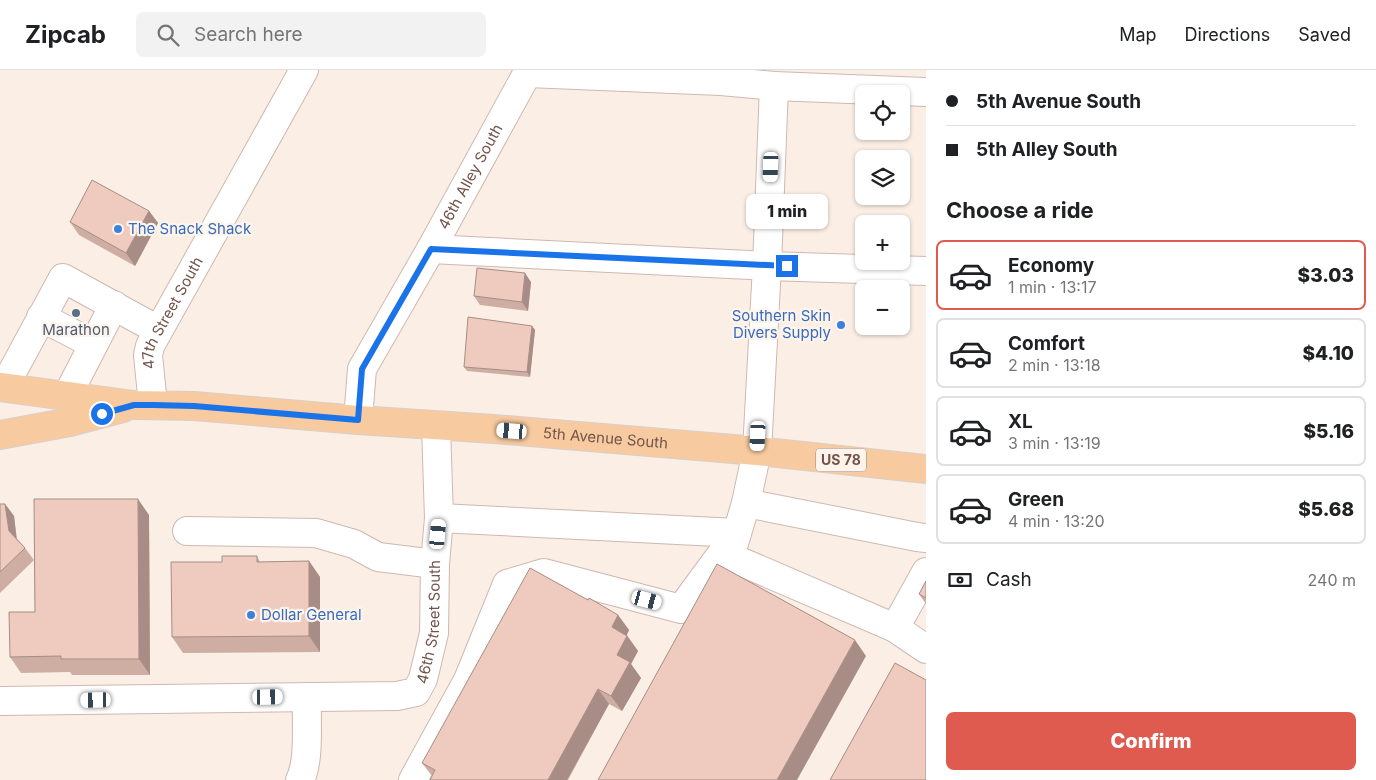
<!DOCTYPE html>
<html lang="en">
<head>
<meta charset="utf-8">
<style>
  :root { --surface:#fff; --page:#f2f2f2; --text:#202124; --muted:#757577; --line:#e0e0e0; --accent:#e05b4f }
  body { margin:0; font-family:Inter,sans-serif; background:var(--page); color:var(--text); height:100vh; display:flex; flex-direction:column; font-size:19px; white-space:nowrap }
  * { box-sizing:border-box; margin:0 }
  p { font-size:16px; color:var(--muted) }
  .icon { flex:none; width:28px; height:28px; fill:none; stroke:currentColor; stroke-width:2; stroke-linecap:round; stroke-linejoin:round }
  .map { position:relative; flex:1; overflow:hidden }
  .details { display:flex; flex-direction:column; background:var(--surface); width:450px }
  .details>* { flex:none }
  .guide { display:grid; align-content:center; height:110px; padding:0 20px; background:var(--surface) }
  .tools { position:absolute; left:855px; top:15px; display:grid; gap:10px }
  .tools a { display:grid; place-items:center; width:55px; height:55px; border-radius:8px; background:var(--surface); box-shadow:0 1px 4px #0004; font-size:25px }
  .end { position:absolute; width:22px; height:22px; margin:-11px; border:6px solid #1a73e8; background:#fff; box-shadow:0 0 0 2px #fff }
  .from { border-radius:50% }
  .bubble { position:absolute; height:35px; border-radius:8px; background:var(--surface); box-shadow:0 1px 4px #0004; font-size:16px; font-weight:800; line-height:35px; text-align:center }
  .car { position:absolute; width:15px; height:30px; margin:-15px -8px; border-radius:6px; box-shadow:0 0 4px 1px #0007; background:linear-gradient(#fff 24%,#345 0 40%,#fff 0 76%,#345 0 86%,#fff 0) }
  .guide b { display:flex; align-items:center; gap:18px; height:48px; font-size:19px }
  .guide b+b { border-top:1px solid var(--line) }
  .guide i { width:12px; height:12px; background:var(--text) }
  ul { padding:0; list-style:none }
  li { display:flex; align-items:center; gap:15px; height:70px; margin:0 10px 8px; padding:0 10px; border:2px solid var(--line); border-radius:8px }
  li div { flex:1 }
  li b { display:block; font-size:19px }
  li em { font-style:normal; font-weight:800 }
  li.active { border-color:var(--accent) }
  li>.icon { width:45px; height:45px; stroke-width:1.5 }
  h2 { padding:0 20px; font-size:22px; line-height:60px }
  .pay { display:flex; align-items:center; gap:12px; height:55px; padding:0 20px; font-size:19px }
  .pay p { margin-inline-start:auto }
  .primary-button { display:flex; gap:10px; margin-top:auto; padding:10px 20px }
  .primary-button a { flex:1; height:58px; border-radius:8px; background:var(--accent); color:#fff; font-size:20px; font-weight:800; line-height:58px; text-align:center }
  header { display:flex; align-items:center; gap:30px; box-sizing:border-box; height:70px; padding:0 25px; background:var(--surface); border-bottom:1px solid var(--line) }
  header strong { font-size:24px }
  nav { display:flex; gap:28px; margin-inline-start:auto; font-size:18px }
  .search { width:350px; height:45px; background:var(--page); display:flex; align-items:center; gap:12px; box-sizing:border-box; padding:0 18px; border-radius:8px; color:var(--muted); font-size:19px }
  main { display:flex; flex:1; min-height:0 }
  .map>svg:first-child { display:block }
</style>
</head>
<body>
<header>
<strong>Zipcab</strong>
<div class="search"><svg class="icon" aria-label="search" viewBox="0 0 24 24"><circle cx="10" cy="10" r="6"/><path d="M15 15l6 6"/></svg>Search here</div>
<nav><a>Map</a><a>Directions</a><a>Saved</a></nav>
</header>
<main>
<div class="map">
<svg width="926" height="710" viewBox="0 0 926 710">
  <rect width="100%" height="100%" fill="#fbefe5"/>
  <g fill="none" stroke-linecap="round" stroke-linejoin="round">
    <g stroke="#ceb8af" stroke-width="30">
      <g id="minor">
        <path d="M 528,3 L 721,11 L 774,16 L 926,22"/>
        <path d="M 774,16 L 767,196 L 757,381 L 746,433 L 730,487 L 895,558 L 926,502"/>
        <path d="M 431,179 L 767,196 L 926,201"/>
        <path d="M 41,247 L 93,274"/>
        <path d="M 4,317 L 63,208 L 158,260"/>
        <path d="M 67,326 L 114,235"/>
        <path id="s1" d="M 153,335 L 148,285 L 150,276 L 304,0"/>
        <path id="s2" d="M 358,350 L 362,299 L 431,179 L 529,0"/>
        <path d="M 746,433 L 917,467 L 926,468"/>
        <path d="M 439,448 L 737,463"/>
        <path d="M 187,461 L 316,463 L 354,474 L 378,487 L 435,494"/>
        <path d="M 895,558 L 926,579"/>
        <path id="s3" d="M 0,631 L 397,626 L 416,622 L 423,609 L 434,563 L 435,494 L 439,448 L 436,356"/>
        <path d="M 300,710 C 310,691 306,649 307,627"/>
        <path d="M 413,710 L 468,610 L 507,514 L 544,503 L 681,539 L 734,467"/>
      </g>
    </g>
    <g stroke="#d8cfcd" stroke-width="30">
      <g id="major">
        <path id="s4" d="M 0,317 L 134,335 L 194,336 L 358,350 L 494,359 L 757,381 L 926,399"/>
        <path d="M 0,365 L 70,352 L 123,338"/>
      </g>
    </g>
    <use href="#minor" stroke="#fff" stroke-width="28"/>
    <use href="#major" stroke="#f7caa0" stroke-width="28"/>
  </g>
  <g fill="#ceaea3">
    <path d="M 149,141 L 158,153 L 135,196 L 79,165 L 70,152 Z"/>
    <path d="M 531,212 L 528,241 L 480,235 L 474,226 Z"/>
    <path d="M 532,256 L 535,260 L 530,307 L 467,301 L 464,297 Z"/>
    <path d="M 0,434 L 5,434 L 14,446 L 17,469 L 25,478 L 34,490 L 149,445 L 150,605 L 72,605 L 70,602 L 21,603 L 10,587 L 35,542 L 34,490 L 0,523 Z"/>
    <path d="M 257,486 L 260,492 L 309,491 L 320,507 L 320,582 L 183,583 L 172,567 Z"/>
    <path d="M 926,511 L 926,534 L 919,524 Z"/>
    <path d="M 588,530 L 618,545 L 629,560 L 627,565 L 638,581 L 631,594 L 641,608 L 622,641 L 609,634 L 568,710 L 430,710 L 432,706 L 422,693 Z"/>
  </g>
  <g fill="#a78d85">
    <path d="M 149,141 L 158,153 L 135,196 L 126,183 Z"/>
    <path d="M 525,203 L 531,212 L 528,241 L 522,232 Z"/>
    <path d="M 532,256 L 535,260 L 530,307 L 527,302 Z"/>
    <path d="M 138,429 L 149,445 L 150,605 L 139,589 Z"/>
    <path d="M 5,434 L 14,446 L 17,473 L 9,461 Z"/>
    <path d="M 309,491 L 320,507 L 320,582 L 309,566 Z"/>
    <path d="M 618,545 L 629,560 L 623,573 L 612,557 Z"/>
    <path d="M 627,566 L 638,581 L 631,594 L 641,608 L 622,641 L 611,626 L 617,585 Z"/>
    <path d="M 855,570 L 866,586 L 797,710 L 777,710 Z"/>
    <path d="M 598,619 L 609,634 L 567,710 L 548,710 Z"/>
  </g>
  <g fill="#efcabe" stroke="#a78d85">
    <path d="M 92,110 L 149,141 L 126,183 L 70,152 Z"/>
    <path d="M 477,198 L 525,203 L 522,232 L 474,226 Z"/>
    <path d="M 468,247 L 532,256 L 527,302 L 464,297 Z"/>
    <path d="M 34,429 L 138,429 L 139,589 L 61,589 L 61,586 L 10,587 L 9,542 L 35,542 Z"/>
    <path d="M 0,434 L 5,434 L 9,461 L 25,478 L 0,502 Z"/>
    <path d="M 222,486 L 257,486 L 257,492 L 309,491 L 309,566 L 172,567 L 171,492 L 222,492 Z"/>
    <path d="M 717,494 L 855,570 L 777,710 L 598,710 Z"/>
    <path d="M 530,498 L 588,530 L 589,528 L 618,545 L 612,557 L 627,566 L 617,585 L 630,592 L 611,626 L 598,619 L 548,710 L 430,710 L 435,700 L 422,693 Z"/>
    <path d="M 926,511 L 926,528 L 919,524 Z"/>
    <path d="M 895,593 L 926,610 L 926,710 L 830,710 Z"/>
  </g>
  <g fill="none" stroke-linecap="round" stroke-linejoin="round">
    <path stroke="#1a73e8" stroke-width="6" d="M 102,344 L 134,335 L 153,335 L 194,336 L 358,350 L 362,299 L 431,179 L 787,196"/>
  </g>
  <g fill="#3f7fe0" stroke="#fef4eb" stroke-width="2">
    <circle cx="118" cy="159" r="5"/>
    <circle cx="841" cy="255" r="5"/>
    <circle cx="251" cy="545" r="5"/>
  </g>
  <circle fill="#5c6f8a" stroke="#fef4eb" stroke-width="2" cx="76" cy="243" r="5"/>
  <g text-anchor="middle" stroke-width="4.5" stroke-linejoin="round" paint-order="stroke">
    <rect fill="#fef4eb" stroke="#9d847b" stroke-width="1" x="816" y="378.5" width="50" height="23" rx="4"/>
    <g font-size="14" font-weight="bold" fill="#73544b">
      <text x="841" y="395">US 78</text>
    </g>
    <g font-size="15" fill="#73544b" stroke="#fef4eb">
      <text dy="5" stroke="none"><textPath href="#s2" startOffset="272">46th Alley South</textPath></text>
      <text dy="5" stroke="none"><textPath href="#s1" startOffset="98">47th Street South</textPath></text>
      <text dy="5" stroke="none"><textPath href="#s4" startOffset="608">5th Avenue South</textPath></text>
      <text dy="5" stroke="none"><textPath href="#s3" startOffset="489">46th Street South</textPath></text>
    </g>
    <g font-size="15" fill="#366cbe" stroke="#fef4eb" text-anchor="start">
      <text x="128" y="164">The Snack Shack</text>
      <text x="831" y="251" text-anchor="end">Southern Skin<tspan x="831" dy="17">Divers Supply</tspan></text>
      <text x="261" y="550">Dollar General</text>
    </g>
    <g font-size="15" fill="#4e5e75" stroke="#fef4eb">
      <text x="76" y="265">Marathon</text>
    </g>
  </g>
</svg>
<div class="tools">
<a><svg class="icon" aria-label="locate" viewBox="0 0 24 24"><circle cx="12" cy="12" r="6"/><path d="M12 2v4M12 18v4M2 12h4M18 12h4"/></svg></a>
<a><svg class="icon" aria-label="layers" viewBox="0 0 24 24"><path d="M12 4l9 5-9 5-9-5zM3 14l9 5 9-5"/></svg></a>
<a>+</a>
<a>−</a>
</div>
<i class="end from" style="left:102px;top:344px"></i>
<i class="end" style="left:787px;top:196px"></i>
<div class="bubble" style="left:746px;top:124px;width:82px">1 min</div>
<i class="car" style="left:771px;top:97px;rotate:182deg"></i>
<i class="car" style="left:512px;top:361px;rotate:275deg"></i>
<i class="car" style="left:758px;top:366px;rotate:183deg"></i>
<i class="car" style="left:438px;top:464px;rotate:5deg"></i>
<i class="car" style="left:647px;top:530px;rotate:105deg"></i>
<i class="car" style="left:268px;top:627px;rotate:89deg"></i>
<i class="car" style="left:96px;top:630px;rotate:269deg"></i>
</div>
<section class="details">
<div class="guide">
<b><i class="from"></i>5th Avenue South</b>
<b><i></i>5th Alley South</b>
</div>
<h2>Choose a ride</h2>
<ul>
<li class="active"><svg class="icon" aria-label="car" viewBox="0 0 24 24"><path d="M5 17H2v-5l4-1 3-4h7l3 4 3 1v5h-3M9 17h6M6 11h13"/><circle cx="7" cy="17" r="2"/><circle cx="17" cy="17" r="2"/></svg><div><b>Economy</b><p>1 min · 13:17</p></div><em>$3.03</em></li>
<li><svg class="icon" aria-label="car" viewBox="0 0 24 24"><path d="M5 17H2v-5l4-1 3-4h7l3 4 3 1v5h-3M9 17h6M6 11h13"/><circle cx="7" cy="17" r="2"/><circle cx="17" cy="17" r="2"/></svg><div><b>Comfort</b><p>2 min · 13:18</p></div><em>$4.10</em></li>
<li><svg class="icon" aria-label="car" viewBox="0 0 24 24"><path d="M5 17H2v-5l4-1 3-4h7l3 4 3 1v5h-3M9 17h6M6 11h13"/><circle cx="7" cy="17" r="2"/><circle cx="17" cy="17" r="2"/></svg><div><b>XL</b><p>3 min · 13:19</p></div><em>$5.16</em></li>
<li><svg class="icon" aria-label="car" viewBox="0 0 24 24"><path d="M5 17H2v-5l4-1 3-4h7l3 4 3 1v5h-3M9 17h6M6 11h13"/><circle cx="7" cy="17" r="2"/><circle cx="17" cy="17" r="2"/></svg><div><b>Green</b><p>4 min · 13:20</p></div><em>$5.68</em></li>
</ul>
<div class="pay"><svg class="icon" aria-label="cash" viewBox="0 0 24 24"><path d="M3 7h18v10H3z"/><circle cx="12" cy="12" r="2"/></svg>Cash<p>240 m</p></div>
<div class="primary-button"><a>Confirm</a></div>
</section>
</main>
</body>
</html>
